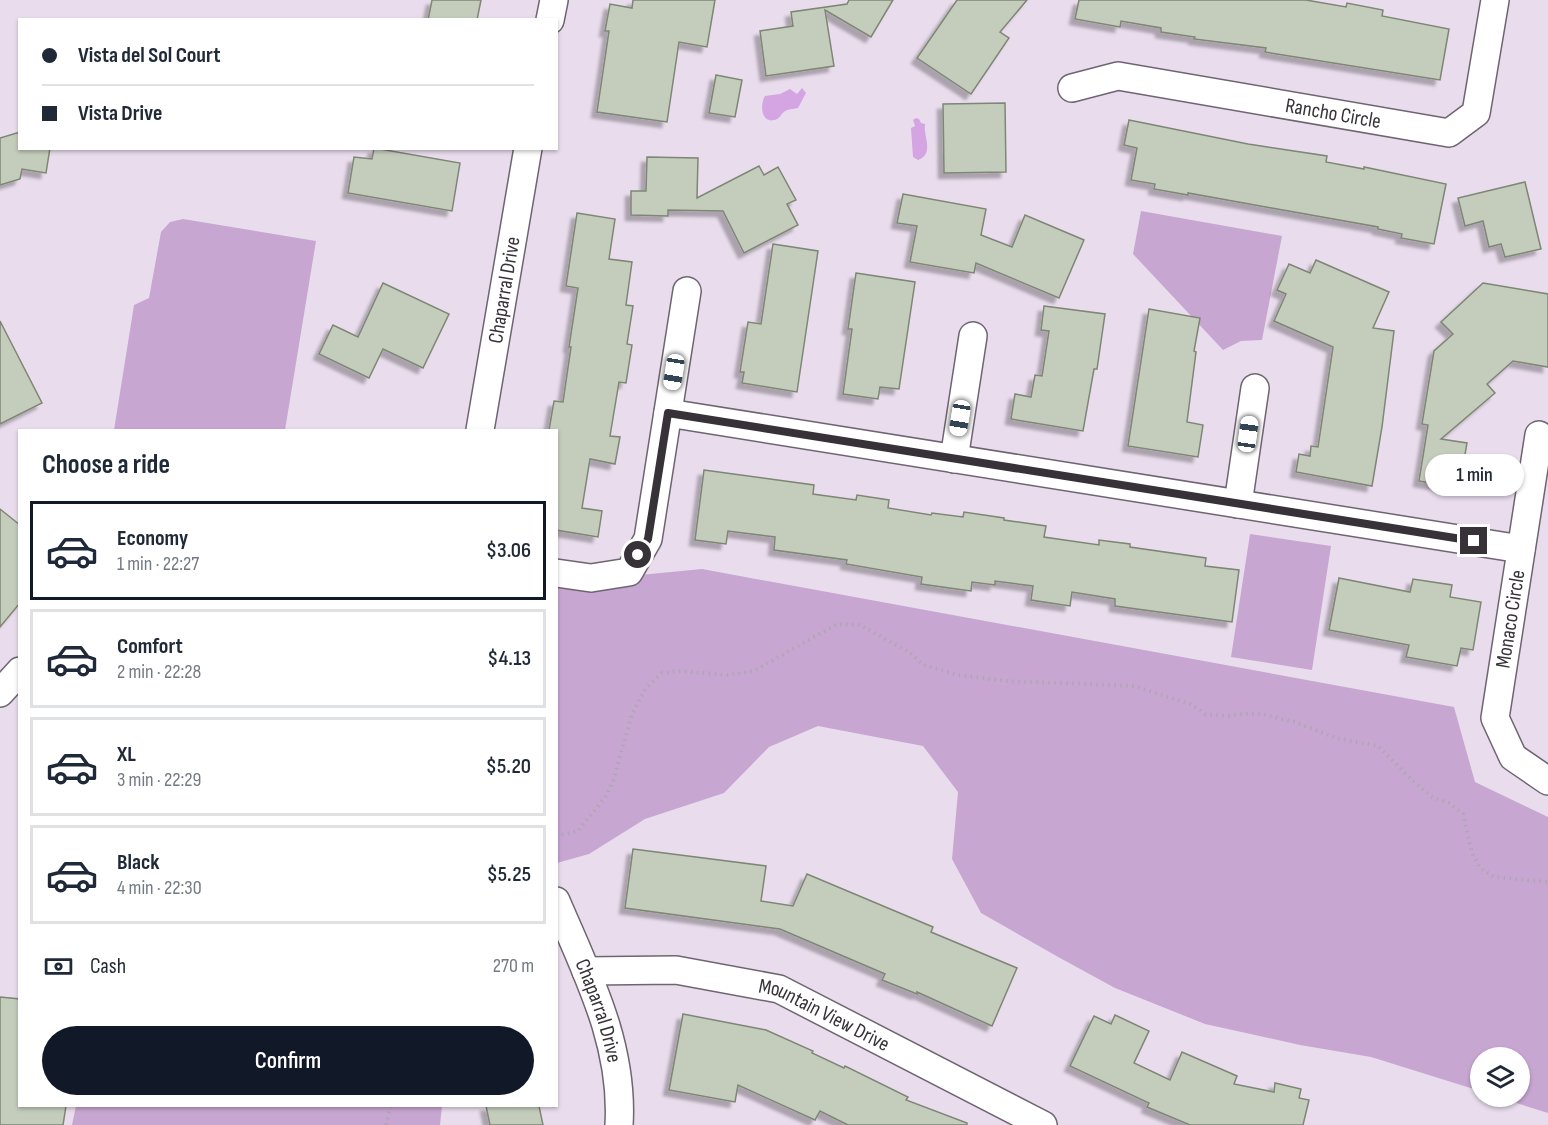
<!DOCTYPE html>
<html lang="en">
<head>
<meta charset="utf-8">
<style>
  :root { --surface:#fff; --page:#f6f6f7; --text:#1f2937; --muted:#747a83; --line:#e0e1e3; --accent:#111827 }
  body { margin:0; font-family:"Sofia Sans Condensed",sans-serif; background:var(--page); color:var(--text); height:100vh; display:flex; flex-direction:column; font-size:22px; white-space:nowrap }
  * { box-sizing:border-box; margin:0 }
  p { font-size:20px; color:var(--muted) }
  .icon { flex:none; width:33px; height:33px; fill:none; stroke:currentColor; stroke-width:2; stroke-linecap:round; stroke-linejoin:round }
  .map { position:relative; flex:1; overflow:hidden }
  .side { position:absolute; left:18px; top:429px; width:540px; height:678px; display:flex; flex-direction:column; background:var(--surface); border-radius:0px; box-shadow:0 2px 4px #0004 }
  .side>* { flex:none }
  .banner { position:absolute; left:18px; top:18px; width:540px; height:132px; border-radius:0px; box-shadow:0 2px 4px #0004; display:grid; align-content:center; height:132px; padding:0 24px; background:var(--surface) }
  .buttons { position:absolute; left:1470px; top:1047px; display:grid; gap:12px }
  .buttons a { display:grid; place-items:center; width:60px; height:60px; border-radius:50%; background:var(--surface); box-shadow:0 2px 4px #0004; font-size:30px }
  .end { position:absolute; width:27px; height:27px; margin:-14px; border:8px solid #363238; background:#fff; box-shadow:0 0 0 3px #fff }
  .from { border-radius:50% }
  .bubble { position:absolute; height:42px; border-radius:21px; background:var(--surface); box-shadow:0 2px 4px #0004; font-size:20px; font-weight:600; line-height:42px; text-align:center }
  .car { position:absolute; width:18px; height:36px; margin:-18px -9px; border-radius:8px; box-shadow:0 0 4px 2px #0007; background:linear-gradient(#fff 24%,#345 0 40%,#fff 0 76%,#345 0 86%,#fff 0) }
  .banner b { display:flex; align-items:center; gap:21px; height:57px; font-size:22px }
  .banner b+b { border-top:2px solid var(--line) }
  .banner i { width:15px; height:15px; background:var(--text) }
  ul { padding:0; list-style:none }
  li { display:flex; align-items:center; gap:18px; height:99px; margin:0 12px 9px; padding:0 12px; border:3px solid var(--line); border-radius:0px }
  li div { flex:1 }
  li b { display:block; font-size:22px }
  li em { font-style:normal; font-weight:600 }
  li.selected { border-color:var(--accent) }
  li>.icon { width:54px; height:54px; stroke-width:1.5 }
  h2 { padding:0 24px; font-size:27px; line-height:72px }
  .pay { display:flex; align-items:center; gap:15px; height:66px; padding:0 24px; font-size:22px }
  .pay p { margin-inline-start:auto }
  .primary-button { display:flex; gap:12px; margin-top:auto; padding:12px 24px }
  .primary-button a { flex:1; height:69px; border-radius:36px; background:var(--accent); color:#fff; font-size:24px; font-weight:600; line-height:69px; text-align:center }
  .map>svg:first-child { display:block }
</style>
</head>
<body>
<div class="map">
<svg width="1548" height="1125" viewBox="0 0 1548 1125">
  <defs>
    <filter id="shadow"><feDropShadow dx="-5.5" dy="5.5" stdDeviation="1.5" flood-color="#0004"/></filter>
  </defs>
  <rect width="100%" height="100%" fill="#e9dded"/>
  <g fill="#c8a6d2">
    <path d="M 1141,211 L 1282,236 L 1262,340 L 1241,341 L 1223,350 L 1133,254 Z"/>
    <path d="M 183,219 L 316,241 L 285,430 L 114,430 L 134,305 L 149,298 L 161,232 L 170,222 Z"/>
    <path d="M 1250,534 L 1331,546 L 1312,670 L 1231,657 Z"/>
    <path d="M 702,569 L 1454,707 L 1475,782 L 1548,817 L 1548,1113 L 1497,1097 L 1520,1096 L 1520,1058 L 1480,1058 L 1480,1091 L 1371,1057 L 1300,1045 L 1205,1024 L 1115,988 L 1060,958 L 981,913 L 952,859 L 958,792 L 923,746 L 818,726 L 769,747 L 724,793 L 645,819 L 589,854 L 557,863 L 557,583 Z"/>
    <path d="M 76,1106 L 442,1106 L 440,1125 L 72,1125 Z"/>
  </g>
  <g fill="#d4a4e3">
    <path d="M 802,88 L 806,93 L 798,108 C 793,109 787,109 784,112 C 781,114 780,118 777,119 C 762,126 759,106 765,96 L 780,94 L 790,89 L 797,94 Z"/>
    <path d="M 916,118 L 919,119 L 921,123 L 925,124 C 923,136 935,154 918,160 L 913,157 L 911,128 L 915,126 L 913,120 Z"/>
  </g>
  <g fill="#c4ccbc" stroke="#7e8676" stroke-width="1.5" filter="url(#shadow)">
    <path d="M 432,0 L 481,0 L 477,20 L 428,20 Z"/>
    <path d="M 633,0 L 715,0 L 707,47 L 679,42 L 667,122 L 597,112 L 609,31 L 605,31 L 610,4 L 632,8 Z"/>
    <path d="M 849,0 L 893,0 L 871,37 L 825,10 L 834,66 L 766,76 L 760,31 L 793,26 L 791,12 L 847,4 Z"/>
    <path d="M 957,0 L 1027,0 L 1000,32 L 1009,38 L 971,94 L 917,58 Z"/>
    <path d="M 1079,0 L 1306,0 L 1346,7 L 1347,3 L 1383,10 L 1382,16 L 1449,29 L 1440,80 L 1265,52 L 1266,48 L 1194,39 L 1195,37 L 1161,32 L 1161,28 L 1121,21 L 1120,27 L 1075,19 Z"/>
    <path d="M 716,75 L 742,80 L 735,117 L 709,113 Z"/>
    <path d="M 1005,103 L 1006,172 L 944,173 L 943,104 Z"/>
    <path d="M 1129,120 L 1248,144 L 1327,156 L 1326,162 L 1364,169 L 1364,167 L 1446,184 L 1434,244 L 1401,238 L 1402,234 L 1378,229 L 1378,227 L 1188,193 L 1188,195 L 1154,189 L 1155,184 L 1131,180 L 1137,148 L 1124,145 Z"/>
    <path d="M 20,132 L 20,148 L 50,148 L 46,173 L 22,169 L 20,179 L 0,185 L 0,138 Z"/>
    <path d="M 374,148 L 460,163 L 452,211 L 348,193 L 354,157 L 372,159 Z"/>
    <path d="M 647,157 L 698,158 L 697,198 L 759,166 L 764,175 L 778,167 L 796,200 L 787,204 L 798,225 L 744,253 L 723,211 L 668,210 L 668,216 L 631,215 L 631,191 L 646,191 Z"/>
    <path d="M 1525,182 L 1541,249 L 1505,257 L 1501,244 L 1489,247 L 1483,221 L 1465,226 L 1458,198 Z"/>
    <path d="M 903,194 L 986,209 L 981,235 L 1012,247 L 1025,215 L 1084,240 L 1059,298 L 976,263 L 974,273 L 910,262 L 917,226 L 897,223 Z"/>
    <path d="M 577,213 L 615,219 L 609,259 L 632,262 L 626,305 L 633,306 L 627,344 L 632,345 L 626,383 L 619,382 L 610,436 L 620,437 L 615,464 L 590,459 L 582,508 L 602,511 L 598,537 L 556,530 L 556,430 L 549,430 L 554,401 L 563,402 L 571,347 L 569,347 L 578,288 L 566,286 Z"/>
    <path d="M 773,244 L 818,251 L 797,392 L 742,383 L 744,372 L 740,372 L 748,322 L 761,324 Z"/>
    <path d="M 1316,260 L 1389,292 L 1373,328 L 1394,331 L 1382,427 L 1372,486 L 1296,472 L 1299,454 L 1310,456 L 1311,446 L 1318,447 L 1333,347 L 1274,321 L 1286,294 L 1277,290 L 1289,264 L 1310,273 Z"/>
    <path d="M 856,273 L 915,282 L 899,389 L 880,387 L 878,399 L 843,394 L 852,329 L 848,329 Z"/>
    <path d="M 383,283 L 449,314 L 423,368 L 383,349 L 369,378 L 319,354 L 333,325 L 358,337 Z"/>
    <path d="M 1483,283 L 1548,294 L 1548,367 L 1513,361 L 1487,384 L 1495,393 L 1441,439 L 1467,443 L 1461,478 L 1449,476 L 1448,486 L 1419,481 L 1428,425 L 1422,424 L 1434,351 L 1453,334 L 1441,322 Z"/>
    <path d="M 1044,306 L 1105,314 L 1097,369 L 1094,369 L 1083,431 L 1011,419 L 1015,394 L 1031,397 L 1035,375 L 1042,376 L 1049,331 L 1041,330 Z"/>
    <path d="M 1149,309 L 1200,318 L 1194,351 L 1196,352 L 1187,422 L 1203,425 L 1198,457 L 1128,446 Z"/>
    <path d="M 0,321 L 42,403 L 0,424 Z"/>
    <path d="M 704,470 L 814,485 L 813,494 L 856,500 L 857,495 L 889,500 L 888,508 L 931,515 L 932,513 L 963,517 L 964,512 L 1004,518 L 1004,520 L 1046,526 L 1044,537 L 1099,545 L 1099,540 L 1130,544 L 1130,547 L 1206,558 L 1205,566 L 1239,570 L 1232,622 L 1115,606 L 1115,599 L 1072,592 L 1070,606 L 1031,600 L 1033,586 L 995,581 L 995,585 L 972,582 L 971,591 L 921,584 L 922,577 L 846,564 L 847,560 L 774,550 L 775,537 L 728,531 L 726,544 L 695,540 Z"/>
    <path d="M 0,509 L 20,525 L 20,603 L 0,627 Z"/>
    <path d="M 1339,578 L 1410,592 L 1413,579 L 1452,585 L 1450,597 L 1481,602 L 1473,650 L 1461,648 L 1457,666 L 1406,657 L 1409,645 L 1329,630 Z"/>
    <path d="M 633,849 L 766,866 L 761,901 L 793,906 L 807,874 L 933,927 L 931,932 L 1017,968 L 992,1026 L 917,992 L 917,994 L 882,980 L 885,974 L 780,929 L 625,908 Z"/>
    <path d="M 0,997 L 20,999 L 20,1106 L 66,1106 L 63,1125 L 0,1125 Z"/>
    <path d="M 683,1014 L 766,1030 L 813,1051 L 812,1053 L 844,1068 L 845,1066 L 908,1097 L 906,1100 L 967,1123 L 967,1125 L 848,1125 L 820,1111 L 815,1120 L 738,1085 L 735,1102 L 669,1090 Z"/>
    <path d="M 1115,1015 L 1149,1031 L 1134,1063 L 1170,1080 L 1182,1052 L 1237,1076 L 1234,1084 L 1274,1092 L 1275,1083 L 1301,1089 L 1299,1098 L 1309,1100 L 1303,1125 L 1190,1125 L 1147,1107 L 1149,1103 L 1070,1066 L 1094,1016 L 1111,1024 Z"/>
    <path d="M 486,1106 L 539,1106 L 543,1125 L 490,1125 Z"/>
  </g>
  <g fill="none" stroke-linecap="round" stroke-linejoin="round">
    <g stroke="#6f6472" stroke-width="30">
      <g id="minor">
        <path d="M 550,20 L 554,0"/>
        <path id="s1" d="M 1072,88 L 1118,76 L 1449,133 L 1476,113 L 1495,0"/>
        <path d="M 668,413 L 1521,549"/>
        <path id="s2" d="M 480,430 L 528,148"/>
        <path d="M 1539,435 L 1495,718 L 1513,757 L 1548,781"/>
        <path d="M 954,459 L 973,336"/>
        <path d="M 1238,504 L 1255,388"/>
        <path d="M 556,573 L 591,578 L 629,572 L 648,539 L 687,291"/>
        <path d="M 0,693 L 20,671"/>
        <path id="s3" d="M 556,901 C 587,974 624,1044 619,1125"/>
        <path id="s4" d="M 586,971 L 676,970 L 779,989 L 1043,1125"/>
      </g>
    </g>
    <g stroke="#afa6b3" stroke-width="4" stroke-dasharray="1.5 4.5" stroke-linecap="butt">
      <path d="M 556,836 L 578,831 L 606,796 L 613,781 L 632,714 L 646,688 L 662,673 L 679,671 L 728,675 L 754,671 L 837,624 L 860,625 L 909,652 L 924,665 L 958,675 L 1007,681 L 1134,686 L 1190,704 L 1205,714 L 1225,716 L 1244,714 L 1262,714 L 1298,723 L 1336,738 L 1378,746 L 1414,782 L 1432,797 L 1449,803 L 1463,814 L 1472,853 L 1480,868 L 1494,877 L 1548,882"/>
      <path d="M 386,1125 L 391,1106"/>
    </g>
    <use href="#minor" stroke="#fff" stroke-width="27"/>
  </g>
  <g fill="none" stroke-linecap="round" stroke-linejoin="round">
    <path stroke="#363238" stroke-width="8" d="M 638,555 L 648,539 L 668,413 L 1474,541"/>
  </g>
  <g text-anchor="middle" stroke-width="4.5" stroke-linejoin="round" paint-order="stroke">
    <g font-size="21" fill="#363238" stroke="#fff">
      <text dy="7" stroke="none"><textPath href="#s1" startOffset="266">Rancho Circle</textPath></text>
      <text dy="7" stroke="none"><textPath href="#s2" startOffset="142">Chaparral Drive</textPath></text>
      <text transform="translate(1510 619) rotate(-81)" y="7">Monaco Circle</text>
      <text dy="7" stroke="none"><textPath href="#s3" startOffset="118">Chaparral Drive</textPath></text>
      <text dy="7" stroke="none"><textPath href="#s4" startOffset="246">Mountain View Drive</textPath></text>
    </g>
  </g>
</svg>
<div class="buttons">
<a><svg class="icon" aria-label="layers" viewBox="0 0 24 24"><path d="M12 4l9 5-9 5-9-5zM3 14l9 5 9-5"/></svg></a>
</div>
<i class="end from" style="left:638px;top:555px"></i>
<i class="end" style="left:1474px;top:541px"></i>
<div class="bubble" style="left:1425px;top:454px;width:99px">1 min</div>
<i class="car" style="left:674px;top:372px;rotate:189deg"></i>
<i class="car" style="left:960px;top:418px;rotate:189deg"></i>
<i class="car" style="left:1248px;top:434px;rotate:8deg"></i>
<div class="banner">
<b><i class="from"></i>Vista del Sol Court</b>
<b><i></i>Vista Drive</b>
</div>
<section class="side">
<h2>Choose a ride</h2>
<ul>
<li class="selected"><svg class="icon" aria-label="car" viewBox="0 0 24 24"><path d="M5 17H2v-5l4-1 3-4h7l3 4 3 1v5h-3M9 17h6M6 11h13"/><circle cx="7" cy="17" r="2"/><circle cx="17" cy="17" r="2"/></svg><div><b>Economy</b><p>1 min · 22:27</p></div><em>$3.06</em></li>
<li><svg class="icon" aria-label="car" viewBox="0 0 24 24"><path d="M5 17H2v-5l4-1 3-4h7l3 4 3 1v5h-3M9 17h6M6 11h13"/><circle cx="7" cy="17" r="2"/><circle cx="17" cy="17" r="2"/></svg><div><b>Comfort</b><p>2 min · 22:28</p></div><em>$4.13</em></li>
<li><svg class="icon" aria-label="car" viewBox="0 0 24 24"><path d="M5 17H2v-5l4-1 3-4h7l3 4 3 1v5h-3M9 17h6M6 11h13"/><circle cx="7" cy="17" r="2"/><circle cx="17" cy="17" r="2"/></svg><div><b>XL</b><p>3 min · 22:29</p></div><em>$5.20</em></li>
<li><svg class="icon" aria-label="car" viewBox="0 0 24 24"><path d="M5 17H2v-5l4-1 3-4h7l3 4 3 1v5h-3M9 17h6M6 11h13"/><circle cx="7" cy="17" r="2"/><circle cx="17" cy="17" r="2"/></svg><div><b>Black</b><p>4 min · 22:30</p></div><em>$5.25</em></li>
</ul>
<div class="pay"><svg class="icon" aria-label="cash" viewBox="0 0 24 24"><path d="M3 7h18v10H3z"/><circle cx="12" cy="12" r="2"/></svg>Cash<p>270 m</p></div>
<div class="primary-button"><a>Confirm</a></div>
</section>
</div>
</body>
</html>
